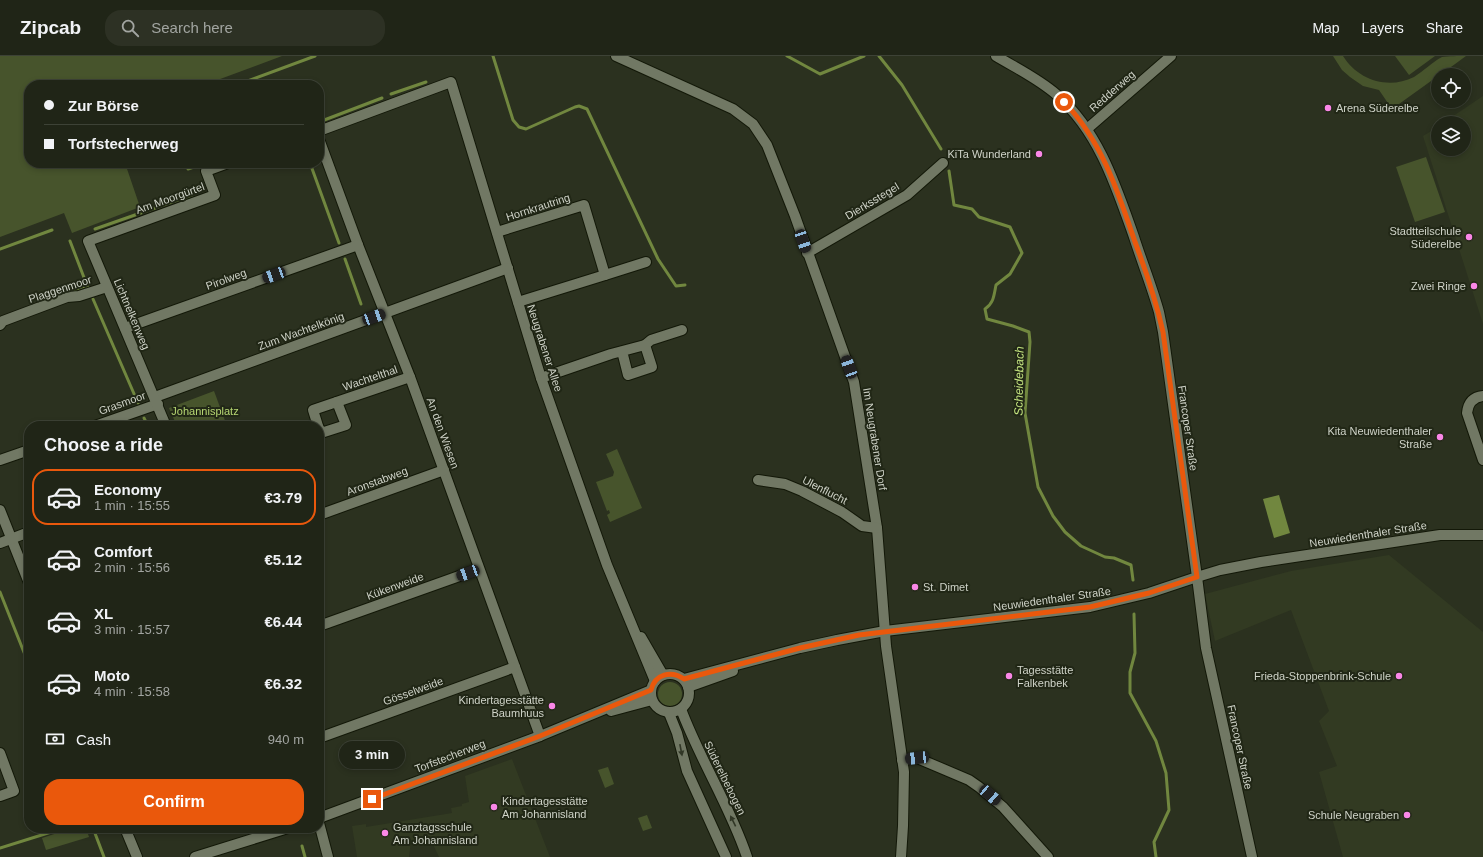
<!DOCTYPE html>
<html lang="en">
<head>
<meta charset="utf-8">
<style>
  :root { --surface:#202517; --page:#2d3124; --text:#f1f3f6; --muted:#a2a5a1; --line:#3d4236; --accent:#ea580c }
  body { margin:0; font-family:Arial,sans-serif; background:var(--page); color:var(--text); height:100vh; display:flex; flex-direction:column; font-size:15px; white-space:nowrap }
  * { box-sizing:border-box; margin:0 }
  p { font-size:13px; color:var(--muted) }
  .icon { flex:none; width:22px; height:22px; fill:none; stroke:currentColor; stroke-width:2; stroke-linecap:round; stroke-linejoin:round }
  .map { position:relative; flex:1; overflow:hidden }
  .side { position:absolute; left:24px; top:365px; width:300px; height:412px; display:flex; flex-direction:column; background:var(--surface); border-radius:16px; box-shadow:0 2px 6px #0003,0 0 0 1px var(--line) }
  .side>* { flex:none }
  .guide { position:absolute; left:24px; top:24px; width:300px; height:88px; border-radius:16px; box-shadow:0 2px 6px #0003,0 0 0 1px var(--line); display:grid; align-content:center; height:88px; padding:0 20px; background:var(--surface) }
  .controls { position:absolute; left:1431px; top:12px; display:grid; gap:8px }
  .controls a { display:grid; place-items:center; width:40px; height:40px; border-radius:50%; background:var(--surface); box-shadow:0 2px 6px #0003,0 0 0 1px var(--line); font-size:20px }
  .end { position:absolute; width:18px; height:18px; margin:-9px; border:5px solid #ea580c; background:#fff; box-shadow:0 0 0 2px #fff }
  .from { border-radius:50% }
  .bubble { position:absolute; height:28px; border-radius:14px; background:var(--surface); box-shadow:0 2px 6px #0003,0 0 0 1px var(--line); font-size:13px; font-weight:800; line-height:28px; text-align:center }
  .car { position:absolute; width:12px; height:24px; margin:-12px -6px; border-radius:5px; box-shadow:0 0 3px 1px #0007; background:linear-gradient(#222 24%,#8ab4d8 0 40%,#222 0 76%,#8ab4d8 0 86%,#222 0) }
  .guide b { display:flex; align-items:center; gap:14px; height:38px; font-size:15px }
  .guide b+b { border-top:1px solid var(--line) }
  .guide i { width:10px; height:10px; background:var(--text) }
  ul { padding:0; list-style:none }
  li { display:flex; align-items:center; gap:12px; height:56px; margin:0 8px 6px; padding:0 12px; border:2px solid transparent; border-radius:16px }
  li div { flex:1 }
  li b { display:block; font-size:15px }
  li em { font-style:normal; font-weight:800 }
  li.on { border-color:var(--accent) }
  li>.icon { width:36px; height:36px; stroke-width:1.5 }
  h2 { padding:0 20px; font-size:18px; line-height:48px }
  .pay { display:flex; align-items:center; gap:10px; height:44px; padding:0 20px; font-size:15px }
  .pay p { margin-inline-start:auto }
  .button { display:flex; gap:8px; margin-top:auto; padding:8px 20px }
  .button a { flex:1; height:46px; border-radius:16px; background:var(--accent); color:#fff; font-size:16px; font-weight:800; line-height:46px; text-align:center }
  header { display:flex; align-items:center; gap:24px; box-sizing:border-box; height:56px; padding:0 20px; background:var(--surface); border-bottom:1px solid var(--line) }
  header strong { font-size:19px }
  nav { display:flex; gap:22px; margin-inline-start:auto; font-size:14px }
  .search { width:280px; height:36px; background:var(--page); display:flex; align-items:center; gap:10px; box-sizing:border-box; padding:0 14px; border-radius:16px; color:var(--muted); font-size:15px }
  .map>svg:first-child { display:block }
</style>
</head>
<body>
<header>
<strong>Zipcab</strong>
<div class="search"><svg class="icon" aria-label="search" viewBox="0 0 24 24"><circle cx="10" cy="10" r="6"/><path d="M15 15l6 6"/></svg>Search here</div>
<nav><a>Map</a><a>Layers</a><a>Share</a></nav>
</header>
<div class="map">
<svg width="1483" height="801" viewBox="0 0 1483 801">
  <rect width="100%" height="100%" fill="#2b311f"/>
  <g fill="#323a22">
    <path d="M 1483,40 L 1483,268 L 1423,80 L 1438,71 L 1438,93 L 1464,93 L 1464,67 L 1443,67 Z"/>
    <path d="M 1389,499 L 1483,576 L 1483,801 L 1343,801 L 1319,716 L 1337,710 L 1319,665 L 1329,655 L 1291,554 L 1215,585 L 1205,538 L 1291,515 Z"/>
    <path d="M 512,703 L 550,801 L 439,801 L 430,782 L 411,785 L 409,801 L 357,801 L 352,770 L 366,768 L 366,771 L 452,757 L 451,752 L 462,750 L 462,748 L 469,746 L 465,720 Z"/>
  </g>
  <g fill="#47542c">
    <path d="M 0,0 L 282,0 L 204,29 L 29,29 L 29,107 L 125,107 L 140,151 L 72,177 L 64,157 L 0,181 Z"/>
    <path d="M 1333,0 L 1343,0 C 1358,24 1388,34 1414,21 C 1424,15 1432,6 1442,1 C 1448,0 1459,0 1466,0 L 1440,19 L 1438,19 L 1438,20 L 1392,53 L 1379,34 L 1363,30 L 1350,21 L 1342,14 Z"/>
    <path d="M 1395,0 L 1435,0 L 1409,19 Z"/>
    <path d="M 1426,101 L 1445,156 L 1415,166 L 1396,111 Z"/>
    <path d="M 214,335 L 227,370 L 177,370 L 169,352 Z"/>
    <path d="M 617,393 L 642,452 L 610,466 L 607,459 L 610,457 L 609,454 L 607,455 L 596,426 L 613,420 L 614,416 L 606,398 Z"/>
    <circle cx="670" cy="638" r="12"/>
    <path d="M 608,711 L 614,728 L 605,732 L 598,714 Z"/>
    <path d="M 647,759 L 652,772 L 643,775 L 638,762 Z"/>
    <path d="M 73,772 L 86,772 L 89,781 L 46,794 L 42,782 Z"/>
  </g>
  <path fill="#71873f" d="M 1279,439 L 1290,477 L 1274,482 L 1263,443 Z"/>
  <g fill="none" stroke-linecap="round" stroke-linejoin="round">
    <g stroke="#71873f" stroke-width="3">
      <path d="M 493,0 L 513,64 L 519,71 L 526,73 L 575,51 L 579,50 L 587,53 L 658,203 L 676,230 L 685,229"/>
      <path d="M 787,0 L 820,18 L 864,0"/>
      <path d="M 879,0 L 902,29 L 941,93"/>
      <path d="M 237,29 L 315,0"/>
      <path d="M 391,38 L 426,26"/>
      <path d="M 319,66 L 382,42"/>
      <path d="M 310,107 L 339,187"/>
      <path d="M 188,113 L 206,107"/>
      <path d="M 949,115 L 954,149 L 972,153 L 979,161 L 1010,171 L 1022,197 L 1010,218 L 996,229 C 994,239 994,247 985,253 L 987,263 L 1013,270 L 1029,276 L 1030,286 L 1025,357 L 1038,431 L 1053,460 L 1065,476 L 1081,490 L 1105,501 L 1114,502 L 1131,509 L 1133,524"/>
      <path d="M 95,173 L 192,139"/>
      <path d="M 70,185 L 88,232"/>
      <path d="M 0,193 L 52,174"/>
      <path d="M 345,203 L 361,248"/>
      <path d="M 66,237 L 87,229"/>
      <path d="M 93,243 L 138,347"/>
      <path d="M 144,362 L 148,370"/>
      <path d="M 0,536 L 29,609"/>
      <path d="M 1134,558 L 1135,597 L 1130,616 L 1130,637 L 1156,685 L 1166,717 L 1169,754 L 1154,786 L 1156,801"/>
      <path d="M 93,772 L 104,801"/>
      <path d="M 302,790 L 305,801"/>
      <path d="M 0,792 L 64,772"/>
    </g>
    <g stroke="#131808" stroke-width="12">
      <g id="minor">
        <path d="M 616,0 L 733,53 L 753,68 L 767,89 L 795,160 L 854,326 L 877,472 L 886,590 L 904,716 L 903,770 L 901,801"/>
        <path d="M 1087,73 L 1171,0"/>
        <path d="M 319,75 L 451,26 L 541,322 L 607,509 L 655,625"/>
        <path d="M 319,83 L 358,189 L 410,321 L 540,680"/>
        <path d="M 497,176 L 584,149 L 605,219 L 518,246"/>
        <path d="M 807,197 L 907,139 L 943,107"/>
        <path d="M 605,219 L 646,206"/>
        <path d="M 0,269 L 3,265 L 67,241 L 79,240 L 107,231"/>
        <path d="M 125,272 L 358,189"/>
        <path d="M 645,289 L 651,284 L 682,274"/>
        <path d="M 541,322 L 611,298 L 645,289 L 652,311 L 628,319 L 622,295"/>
        <path d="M 1483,340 C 1473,341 1468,347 1467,357 L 1483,404"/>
        <path d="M 155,341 L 508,212"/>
        <path d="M 95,370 L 158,348"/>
        <path d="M 166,370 L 88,185 L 215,139 L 206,115 L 228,107"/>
        <path d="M 318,370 L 313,354 L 410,321"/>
        <path d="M 319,372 L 321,377 L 346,369 L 337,346"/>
        <path d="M 0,404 L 29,394"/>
        <path d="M 758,424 L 785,428 L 802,435 L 842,456 L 862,470 L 877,472"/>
        <path d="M 0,454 L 29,527"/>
        <path d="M 319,459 L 444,414"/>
        <path d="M 0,487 L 29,476"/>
        <path d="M 1197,521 L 1206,592 L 1252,801"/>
        <path d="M 319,570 L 479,513"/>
        <path d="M 641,581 L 663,619"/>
        <path d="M 611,655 L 652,644"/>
        <path d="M 319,682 L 515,611"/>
        <path d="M 0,697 L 14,735 L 0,740"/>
        <path d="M 902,704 L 917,702 L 969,724 L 979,731 L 1003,751 L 1048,801"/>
        <path d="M 319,762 L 540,680 L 651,634"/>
        <path d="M 319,767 L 328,801"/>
        <path d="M 125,772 L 137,801"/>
        <path d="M 195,801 L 288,772"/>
      </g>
    </g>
    <g stroke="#131808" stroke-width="12">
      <path id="tertiary" d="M 1197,521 L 1220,514 L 1261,506 L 1420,482 L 1440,479 L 1483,479"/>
    </g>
    <g stroke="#131808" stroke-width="12">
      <g id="secondary">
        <circle cx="670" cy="637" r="19"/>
        <path d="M 684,623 L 800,592 L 837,584 L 885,575 L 1090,551 L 1149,537 L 1197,521 L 1163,276 L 1159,256 C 1152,231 1142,206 1134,181 C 1116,130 1099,76 1057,39 C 1039,23 1016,12 996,0"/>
        <path d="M 688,631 L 733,615"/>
        <path d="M 681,653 C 700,704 730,750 747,801"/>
        <path d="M 669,657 L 677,677 L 687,715 L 726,801"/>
      </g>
    </g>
    <use href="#minor" stroke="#717864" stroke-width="10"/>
    <use href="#tertiary" stroke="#717864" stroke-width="10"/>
    <use href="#secondary" stroke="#717864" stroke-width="10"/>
  </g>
  <defs><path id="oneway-solid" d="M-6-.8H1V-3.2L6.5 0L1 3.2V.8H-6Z"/></defs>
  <g fill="#313726">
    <use href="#oneway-solid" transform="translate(681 694) rotate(79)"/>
    <use href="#oneway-solid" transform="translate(733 765) rotate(-116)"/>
  </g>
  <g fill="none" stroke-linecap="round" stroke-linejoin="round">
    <path stroke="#ea580c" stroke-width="5" d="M 372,743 L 540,680 L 651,634 C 655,618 671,614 684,623 L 800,592 L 859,579 L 1090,551 L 1149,537 L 1197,521 L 1163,276 C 1156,245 1146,215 1135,186 C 1118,136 1102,85 1064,46"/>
  </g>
  <g fill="#fa87e7" stroke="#212716" stroke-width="1.5">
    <circle cx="1328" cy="52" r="4"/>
    <circle cx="1039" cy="98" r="4"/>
    <circle cx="1469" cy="181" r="4"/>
    <circle cx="1474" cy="230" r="4"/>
    <circle cx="1440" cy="381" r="4"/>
    <circle cx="915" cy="531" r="4"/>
    <circle cx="1009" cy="620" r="4"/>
    <circle cx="1399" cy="620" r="4"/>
    <circle cx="552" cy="650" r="4"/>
    <circle cx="494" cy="751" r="4"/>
    <circle cx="1407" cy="759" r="4"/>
    <circle cx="385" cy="777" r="4"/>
  </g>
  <g text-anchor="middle" stroke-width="4" stroke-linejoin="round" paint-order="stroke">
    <g font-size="11" fill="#cfd3c8" stroke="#212716">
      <text transform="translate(1112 35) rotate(-41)" y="4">Redderweg</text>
      <text transform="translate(170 142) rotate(-20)" y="4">Am Moorgürtel</text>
      <text transform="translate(872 145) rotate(-31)" y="4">Dierksstegel</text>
      <text transform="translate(538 151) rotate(-18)" y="4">Hornkrautring</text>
      <text transform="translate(226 223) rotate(-20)" y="4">Pirolweg</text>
      <text transform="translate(60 233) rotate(-18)" y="4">Plaggenmoor</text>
      <text transform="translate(132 258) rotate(67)" y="4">Lichtnelkenweg</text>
      <text transform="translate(301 275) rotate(-20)" y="4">Zum Wachtelkönig</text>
      <text transform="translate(545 292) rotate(72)" y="4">Neugrabener Allee</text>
      <text transform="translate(370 322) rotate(-19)" y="4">Wachtelthal</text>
      <text transform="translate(122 347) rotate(-20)" y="4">Grasmoor</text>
      <text transform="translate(1188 372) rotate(82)" y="4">Francoper Straße</text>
      <text transform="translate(443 377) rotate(70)" y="4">An den Wiesen</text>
      <text transform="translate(875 383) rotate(81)" y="4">Im Neugrabener Dorf</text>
      <text transform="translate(377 425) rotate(-20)" y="4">Aronstabweg</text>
      <text transform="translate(825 434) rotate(27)" y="4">Ulenflucht</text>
      <text transform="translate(1368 478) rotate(-9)" y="4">Neuwiedenthaler Straße</text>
      <text transform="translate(395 530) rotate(-20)" y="4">Kükenweide</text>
      <text transform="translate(1052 543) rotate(-8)" y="4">Neuwiedenthaler Straße</text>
      <text transform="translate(413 635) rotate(-20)" y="4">Gösselweide</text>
      <text transform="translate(1240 691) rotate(78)" y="4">Francoper Straße</text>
      <text transform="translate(450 700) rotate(-21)" y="4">Torfstecherweg</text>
      <text transform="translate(725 722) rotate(64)" y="4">Süderelbebogen</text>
    </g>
    <g font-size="11" fill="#cfd3c8" stroke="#212716" text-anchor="end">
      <text x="1336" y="56" text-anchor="start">Arena Süderelbe</text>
      <text x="1031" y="102">KiTa Wunderland</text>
      <text x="1461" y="179">Stadtteilschule<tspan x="1461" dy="13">Süderelbe</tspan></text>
      <text x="1466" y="234">Zwei Ringe</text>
      <text x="1432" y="379">Kita Neuwiedenthaler<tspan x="1432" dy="13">Straße</tspan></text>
      <text x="923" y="535" text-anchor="start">St. Dimet</text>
      <text x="1017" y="618" text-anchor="start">Tagesstätte<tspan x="1017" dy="13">Falkenbek</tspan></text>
      <text x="1391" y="624">Frieda-Stoppenbrink-Schule</text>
      <text x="544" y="648">Kindertagesstätte<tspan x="544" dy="13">Baumhuus</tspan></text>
      <text x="502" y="749" text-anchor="start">Kindertagesstätte<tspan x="502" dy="13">Am Johannisland</tspan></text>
      <text x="1399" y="763">Schule Neugraben</text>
      <text x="393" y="775" text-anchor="start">Ganztagsschule<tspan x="393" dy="13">Am Johannisland</tspan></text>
    </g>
    <g font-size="11" fill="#b7d773" stroke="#212716">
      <text x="205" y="359">Johannisplatz</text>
    </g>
    <g font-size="12" font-style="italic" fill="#c5e581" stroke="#212716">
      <text transform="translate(1019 325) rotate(-89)" y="4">Scheidebach</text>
    </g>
  </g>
</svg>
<div class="controls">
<a><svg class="icon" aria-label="locate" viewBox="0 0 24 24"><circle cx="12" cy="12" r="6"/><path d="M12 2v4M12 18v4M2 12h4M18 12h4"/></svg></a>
<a><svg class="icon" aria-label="layers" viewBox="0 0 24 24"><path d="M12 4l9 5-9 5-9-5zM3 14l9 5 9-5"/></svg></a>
</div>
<i class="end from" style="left:1064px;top:46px"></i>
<i class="end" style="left:372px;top:743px"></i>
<div class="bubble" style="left:339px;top:685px;width:66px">3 min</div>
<i class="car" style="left:803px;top:185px;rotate:161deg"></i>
<i class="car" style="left:274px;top:219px;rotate:250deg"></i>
<i class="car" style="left:374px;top:261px;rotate:70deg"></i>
<i class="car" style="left:849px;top:311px;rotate:340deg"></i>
<i class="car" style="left:468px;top:517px;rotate:250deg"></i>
<i class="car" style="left:917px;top:702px;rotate:264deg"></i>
<i class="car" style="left:990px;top:739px;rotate:131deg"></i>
<div class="guide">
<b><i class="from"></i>Zur Börse</b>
<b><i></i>Torfstecherweg</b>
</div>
<section class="side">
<h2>Choose a ride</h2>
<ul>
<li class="on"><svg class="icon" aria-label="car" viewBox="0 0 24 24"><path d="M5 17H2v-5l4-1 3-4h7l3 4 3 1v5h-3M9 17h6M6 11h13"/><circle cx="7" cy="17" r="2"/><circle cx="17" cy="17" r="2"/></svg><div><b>Economy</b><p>1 min · 15:55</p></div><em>€3.79</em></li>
<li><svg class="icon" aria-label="car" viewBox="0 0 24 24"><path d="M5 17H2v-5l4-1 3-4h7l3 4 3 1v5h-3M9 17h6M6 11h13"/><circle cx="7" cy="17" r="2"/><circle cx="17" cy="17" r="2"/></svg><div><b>Comfort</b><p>2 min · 15:56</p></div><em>€5.12</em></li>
<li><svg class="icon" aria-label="car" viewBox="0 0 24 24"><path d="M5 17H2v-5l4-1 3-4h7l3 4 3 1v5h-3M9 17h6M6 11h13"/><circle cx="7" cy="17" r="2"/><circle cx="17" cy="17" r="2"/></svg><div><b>XL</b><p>3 min · 15:57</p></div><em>€6.44</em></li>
<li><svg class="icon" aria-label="car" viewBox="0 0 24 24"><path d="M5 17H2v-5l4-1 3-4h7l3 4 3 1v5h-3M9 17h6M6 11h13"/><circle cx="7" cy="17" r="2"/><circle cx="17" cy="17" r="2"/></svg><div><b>Moto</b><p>4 min · 15:58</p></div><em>€6.32</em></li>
</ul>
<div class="pay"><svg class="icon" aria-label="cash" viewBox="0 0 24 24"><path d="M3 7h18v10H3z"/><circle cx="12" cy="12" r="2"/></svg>Cash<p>940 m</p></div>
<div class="button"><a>Confirm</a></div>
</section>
</div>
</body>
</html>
